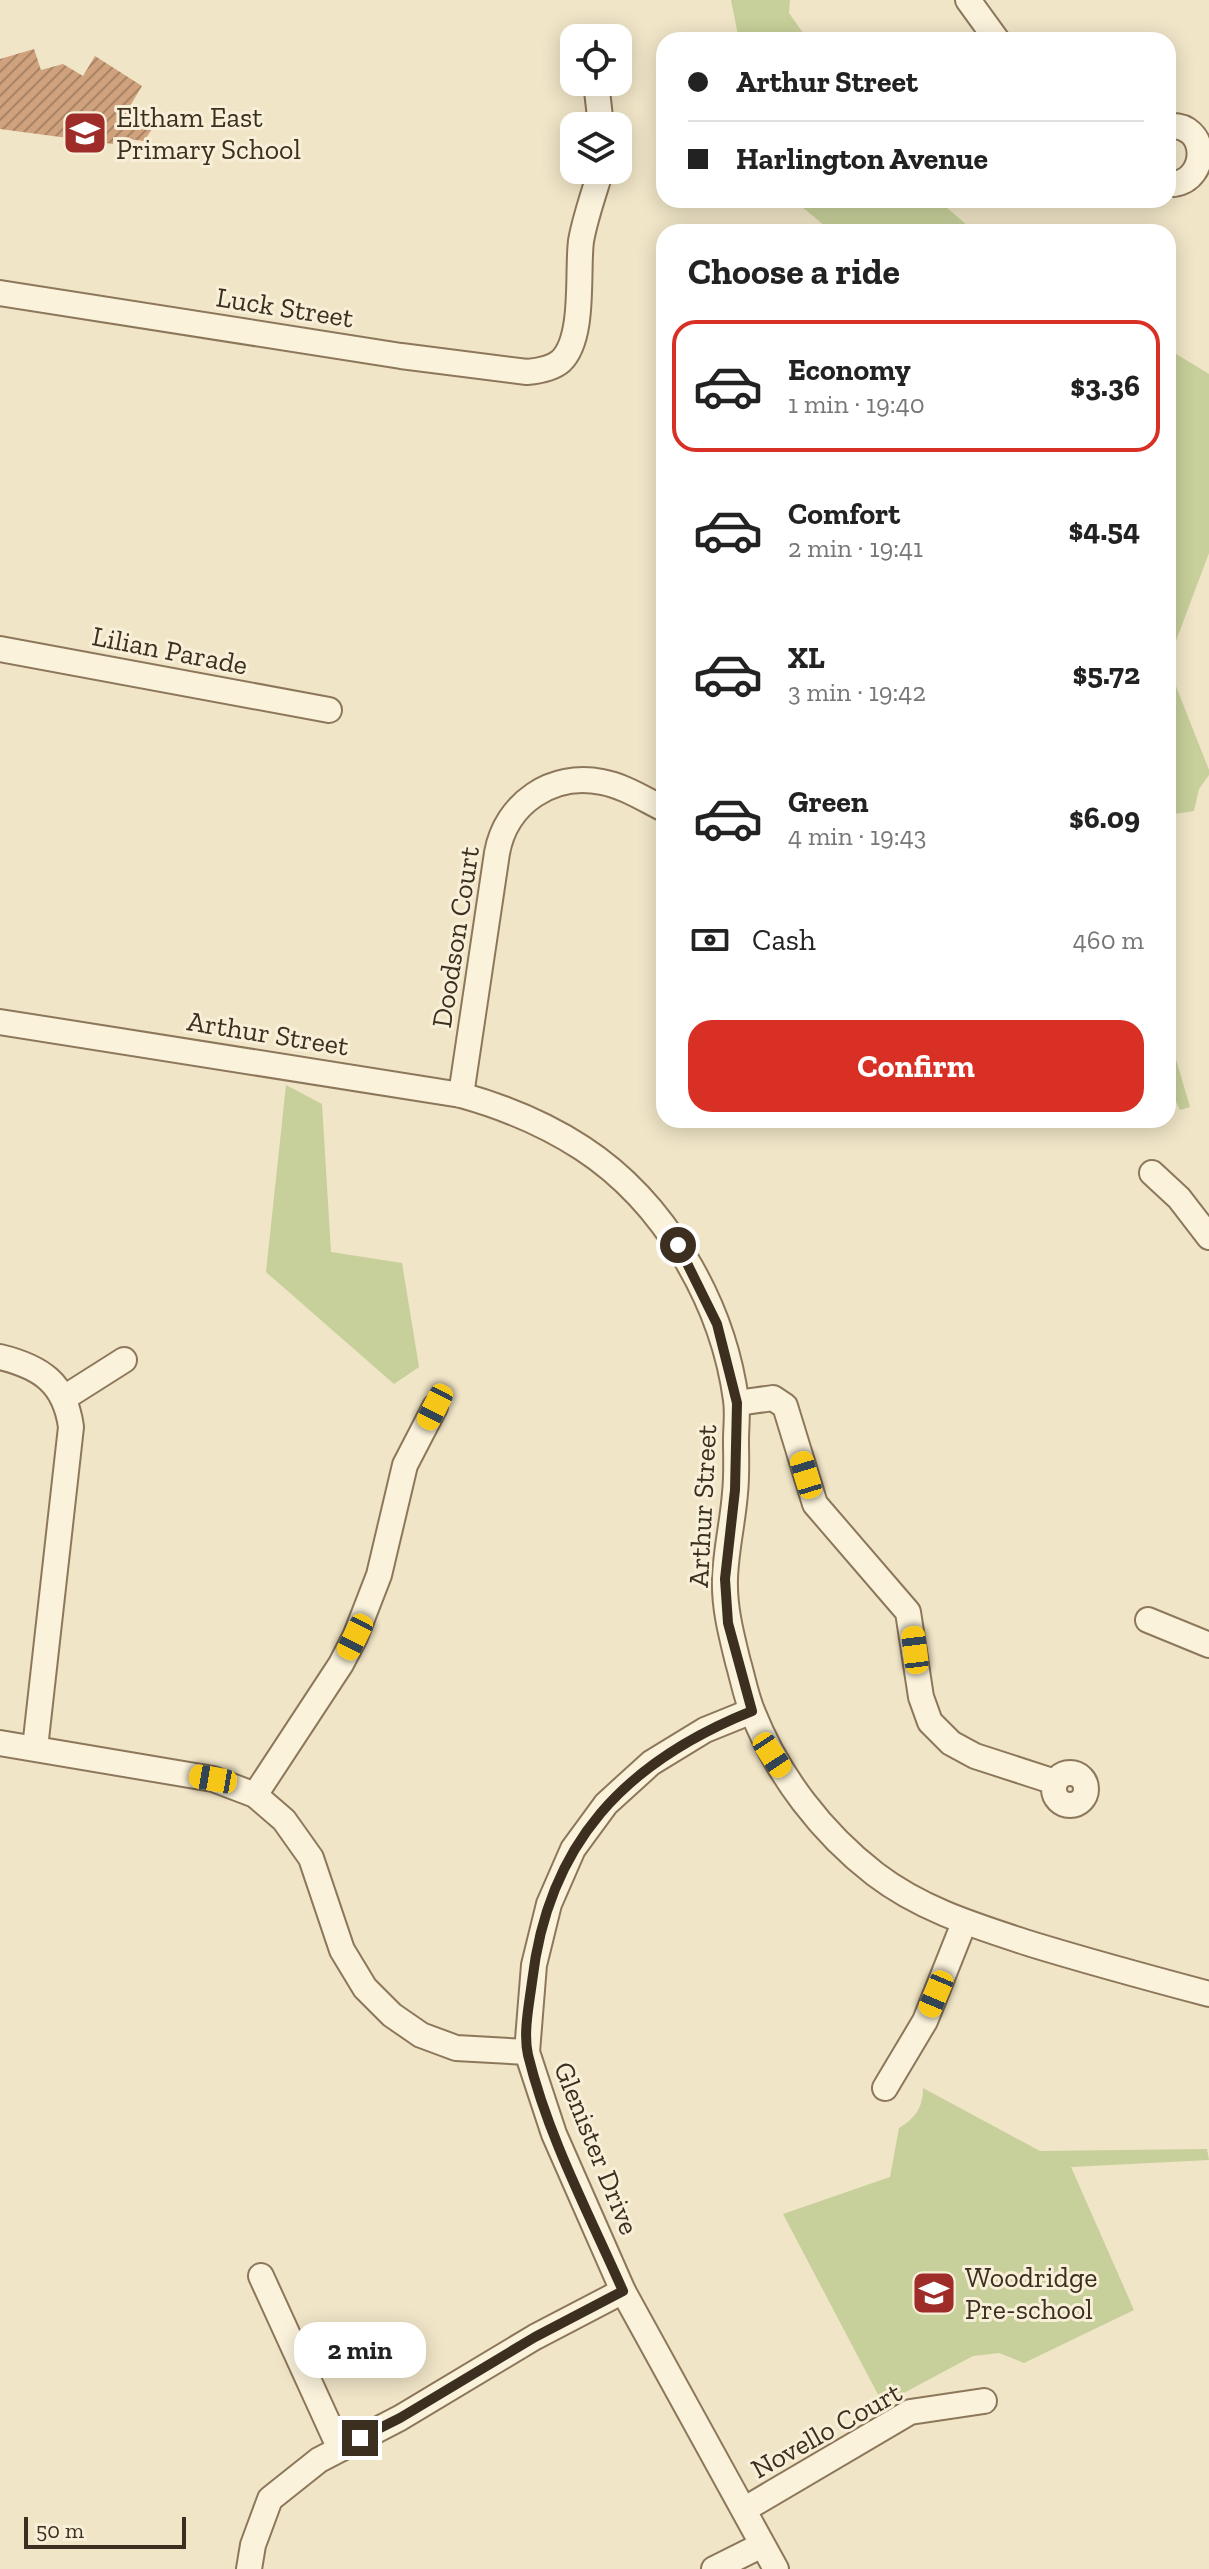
<!DOCTYPE html>
<html lang="en">
<head>
<meta charset="utf-8">
<style>
  :root { --surface:#fff; --page:#f2f2f2; --text:#222; --muted:#767676; --line:#e0e0e0; --accent:#d93025 }
  body { margin:0; font-family:"Zilla Slab",serif; background:var(--page); color:var(--text); height:100vh; display:flex; flex-direction:column; font-size:30px; white-space:nowrap }
  * { box-sizing:border-box; margin:0 }
  p { font-size:26px; color:var(--muted) }
  .icon { flex:none; width:44px; height:44px; fill:none; stroke:currentColor; stroke-width:2; stroke-linecap:round; stroke-linejoin:round }
  .map { position:relative; flex:1; overflow:hidden }
  .panel { position:absolute; left:656px; top:224px; width:520px; height:904px; display:flex; flex-direction:column; background:var(--surface); border-radius:24px; box-shadow:0 4px 20px #0003 }
  .panel>* { flex:none }
  .hud { position:absolute; left:656px; top:32px; width:520px; height:176px; border-radius:24px; box-shadow:0 4px 20px #0003; display:grid; align-content:center; height:176px; padding:0 32px; background:var(--surface) }
  .buttons { position:absolute; left:560px; top:24px; display:grid; gap:16px }
  .buttons a { display:grid; place-items:center; width:72px; height:72px; border-radius:16px; background:var(--surface); box-shadow:0 4px 20px #0003; font-size:40px }
  .scale { position:absolute; left:24px; bottom:20px; width:162px; box-sizing:border-box; padding-left:8px; border:4px solid #3d2f1f; border-top:0; font-size:22px; line-height:28px; white-space:nowrap; color:#3d2f1f; -webkit-text-stroke:6px #f7efd7; paint-order:stroke }
  .end { position:absolute; width:36px; height:36px; margin:-18px; border:10px solid #3d2f1f; background:#fff; box-shadow:0 0 0 4px #fff }
  .from { border-radius:50% }
  .bubble { position:absolute; height:56px; border-radius:24px; background:var(--surface); box-shadow:0 4px 20px #0003; font-size:26px; font-weight:700; line-height:56px; text-align:center }
  .car { position:absolute; width:24px; height:48px; margin:-24px -12px; border-radius:10px; box-shadow:0 0 6px 2px #0007; background:linear-gradient(#f5c518 24%,#345 0 40%,#f5c518 0 76%,#345 0 86%,#f5c518 0) }
  .hud b { display:flex; align-items:center; gap:28px; height:76px; font-size:30px }
  .hud b+b { border-top:2px solid var(--line) }
  .hud i { width:20px; height:20px; background:var(--text) }
  ul { padding:0; list-style:none }
  li { display:flex; align-items:center; gap:24px; height:132px; margin:0 16px 12px; padding:0 16px; border:4px solid transparent; border-radius:24px }
  li div { flex:1 }
  li b { display:block; font-size:30px }
  li em { font-style:normal; font-weight:700 }
  li.active { border-color:var(--accent) }
  li>.icon { width:72px; height:72px; stroke-width:1.5 }
  h2 { padding:0 32px; font-size:36px; line-height:96px }
  .pay { display:flex; align-items:center; gap:20px; height:88px; padding:0 32px; font-size:30px }
  .pay p { margin-inline-start:auto }
  .button { display:flex; gap:16px; margin-top:auto; padding:16px 32px }
  .button a { flex:1; height:92px; border-radius:24px; background:var(--accent); color:#fff; font-size:32px; font-weight:700; line-height:92px; text-align:center }
  .map>svg:first-child { display:block }
</style>
</head>
<body>
<div class="map">
<svg width="1209" height="2569" viewBox="0 0 1209 2569">
  <defs>
    <pattern id="building-hatch" width="6" height="6" patternUnits="userSpaceOnUse" patternTransform="scale(2)"><rect width="6" height="6" fill="#cfa17c"/><path d="M-1 1l2-2M0 6l6-6M5 7l2-2" fill="none" stroke="#a98465"/></pattern>
  </defs>
  <rect width="100%" height="100%" fill="#f0e5c7"/>
  <g fill="#c7cf9a">
    <path d="M 731,0 L 790,0 L 789,13 L 808,40 L 739,40 Z"/>
    <path d="M 794,200 L 938,200 L 975,232 L 832,232 Z"/>
    <path d="M 1168,349 L 1209,374 L 1209,553 L 1168,662 Z"/>
    <path d="M 1168,666 L 1209,770 L 1209,775 L 1199,789 L 1194,811 L 1168,815 Z"/>
    <path d="M 1168,1032 L 1190,1107 L 1180,1110 L 1168,1085 Z"/>
    <path d="M 286,1085 L 322,1104 L 331,1252 L 402,1263 L 419,1367 L 394,1384 L 266,1272 Z"/>
    <path d="M 923,2088 L 1040,2151 L 1207,2149 L 1209,2160 L 1071,2167 L 1134,2310 L 1024,2363 L 999,2353 L 973,2356 L 883,2404 L 783,2214 L 890,2177 L 899,2128 C 916,2118 923,2107 923,2088 Z"/>
  </g>
  <path fill="url(#building-hatch)" d="M 34,49 L 41,70 L 63,64 L 83,76 L 95,56 L 142,86 L 130,106 L 154,126 L 144,141 L 113,137 L 113,144 L 0,129 L 0,59 Z"/>
  <g fill="none" stroke-linecap="round" stroke-linejoin="round">
    <g stroke="#8d775b" stroke-width="28">
      <g id="minor">
        <path d="M 968,0 L 997,40"/>
        <path d="M 596,82 L 601,126"/>
        <path d="M 1168,126 C 1209,123 1209,179 1174,184 L 1168,181"/>
        <path d="M 0,293 L 401,356 L 527,372 C 538,371 552,369 561,361 C 585,338 577,273 581,241 C 585,218 594,193 601,170"/>
        <path d="M 0,649 L 329,710"/>
        <path d="M 0,1022 L 461,1095 C 504,1107 545,1124 582,1148 C 665,1202 723,1303 736,1400 C 738,1413 736,1427 736,1440 C 736,1457 737,1475 735,1493 C 733,1521 726,1549 725,1578 C 724,1607 731,1634 738,1662 C 743,1679 746,1697 753,1713 C 778,1776 822,1833 875,1874 C 922,1910 976,1926 1031,1944 C 1090,1962 1149,1978 1209,1994"/>
        <path d="M 461,1095 L 497,853 C 506,803 552,772 602,782 C 624,786 644,799 664,809"/>
        <path d="M 1152,1173 L 1179,1198 L 1209,1237"/>
        <path d="M 0,1357 C 41,1367 65,1383 71,1427 L 35,1748"/>
        <path d="M 64,1398 L 124,1360"/>
        <path d="M 737,1403 L 773,1398 L 785,1406 L 815,1504 L 908,1612 L 921,1697 L 930,1722 L 951,1743 L 975,1756 L 1055,1782"/>
        <path d="M 1148,1620 L 1209,1645"/>
        <path d="M 752,1711 L 705,1730 L 651,1763 L 606,1804 L 573,1849 L 549,1904 L 534,1965 L 527,2052 L 554,2134 L 623,2291 L 776,2569"/>
        <path d="M 0,1743 L 213,1779 L 255,1795 L 284,1820 L 311,1858 L 342,1950 L 365,1988 L 392,2015 L 421,2035 L 456,2048 L 527,2052"/>
        <circle cx="1070" cy="1789" r="16"/>
        <path d="M 255,1795 L 341,1664 L 355,1637 L 379,1575 L 405,1465 L 435,1407"/>
        <path d="M 885,2088 L 925,2021 L 964,1923"/>
        <path d="M 261,2276 L 340,2449"/>
        <path d="M 745,2509 L 910,2412 L 984,2401"/>
        <path d="M 249,2569 L 253,2545 L 270,2499 L 319,2460 L 400,2418 L 535,2337 L 623,2291"/>
        <path d="M 714,2569 L 762,2545"/>
      </g>
    </g>
    <use href="#minor" stroke="#faf2db" stroke-width="24"/>
  </g>
  <g fill="none" stroke-linecap="round" stroke-linejoin="round">
    <path stroke="#3d2f1f" stroke-width="10" d="M 360,2438 L 400,2418 L 535,2337 L 623,2291 C 589,2214 548,2137 528,2055 C 523,2033 529,2005 532,1982 C 548,1843 625,1762 752,1711 L 728,1623 L 725,1579 L 735,1490 L 737,1403 L 717,1324 L 678,1245"/>
  </g>
  <defs>
    <g id="school-square" transform="scale(2.3)"><rect x="-9" y="-9" width="18" height="18" rx="4" fill="#9e2c29" stroke="#f7efd7"/><path d="M0-5L7-2L0 1L-7-2ZM-4 1L0 2.5L4 1V4Q0 6-4 4Z" fill="#fff"/></g>
  </defs>
  <g fill-rule="evenodd">
    <use href="#school-square" x="85" y="133"/>
    <use href="#school-square" x="934" y="2293"/>
  </g>
  <g text-anchor="middle" stroke-width="6" stroke-linejoin="round" paint-order="stroke">
    <g font-size="28" fill="#3d2f1f" stroke="#f7efd7" text-anchor="start">
      <text x="116" y="127">Eltham East<tspan x="116" dy="32">Primary School</tspan></text>
      <text x="965" y="2287">Woodridge<tspan x="965" dy="32">Pre-school</tspan></text>
    </g>
    <g font-size="28" fill="#3d2f1f" stroke="#f7efd7">
      <text transform="translate(285 307) rotate(9)" y="10">Luck Street</text>
      <text transform="translate(170 650) rotate(11)" y="10">Lilian Parade</text>
      <text transform="translate(455 937) rotate(-81)" y="10">Doodson Court</text>
      <text transform="translate(268 1033) rotate(9)" y="10">Arthur Street</text>
      <text transform="translate(702 1506) rotate(-87)" y="10">Arthur Street</text>
      <text transform="translate(597 2148) rotate(68)" y="10">Glenister Drive</text>
      <text transform="translate(826 2430) rotate(-29)" y="10">Novello Court</text>
    </g>
  </g>
</svg>
<div class="buttons">
<a><svg class="icon" aria-label="locate" viewBox="0 0 24 24"><circle cx="12" cy="12" r="6"/><path d="M12 2v4M12 18v4M2 12h4M18 12h4"/></svg></a>
<a><svg class="icon" aria-label="layers" viewBox="0 0 24 24"><path d="M12 4l9 5-9 5-9-5zM3 14l9 5 9-5"/></svg></a>
</div>
<div class="scale">50 m</div>
<i class="end from" style="left:678px;top:1245px"></i>
<i class="end" style="left:360px;top:2438px"></i>
<div class="bubble" style="left:294px;top:2322px;width:132px">2 min</div>
<i class="car" style="left:435px;top:1407px;rotate:207deg"></i>
<i class="car" style="left:806px;top:1475px;rotate:343deg"></i>
<i class="car" style="left:355px;top:1637px;rotate:207deg"></i>
<i class="car" style="left:915px;top:1650px;rotate:353deg"></i>
<i class="car" style="left:772px;top:1755px;rotate:147deg"></i>
<i class="car" style="left:213px;top:1779px;rotate:280deg"></i>
<i class="car" style="left:936px;top:1994px;rotate:203deg"></i>
<div class="hud">
<b><i class="from"></i>Arthur Street</b>
<b><i></i>Harlington Avenue</b>
</div>
<section class="panel">
<h2>Choose a ride</h2>
<ul>
<li class="active"><svg class="icon" aria-label="car" viewBox="0 0 24 24"><path d="M5 17H2v-5l4-1 3-4h7l3 4 3 1v5h-3M9 17h6M6 11h13"/><circle cx="7" cy="17" r="2"/><circle cx="17" cy="17" r="2"/></svg><div><b>Economy</b><p>1 min · 19:40</p></div><em>$3.36</em></li>
<li><svg class="icon" aria-label="car" viewBox="0 0 24 24"><path d="M5 17H2v-5l4-1 3-4h7l3 4 3 1v5h-3M9 17h6M6 11h13"/><circle cx="7" cy="17" r="2"/><circle cx="17" cy="17" r="2"/></svg><div><b>Comfort</b><p>2 min · 19:41</p></div><em>$4.54</em></li>
<li><svg class="icon" aria-label="car" viewBox="0 0 24 24"><path d="M5 17H2v-5l4-1 3-4h7l3 4 3 1v5h-3M9 17h6M6 11h13"/><circle cx="7" cy="17" r="2"/><circle cx="17" cy="17" r="2"/></svg><div><b>XL</b><p>3 min · 19:42</p></div><em>$5.72</em></li>
<li><svg class="icon" aria-label="car" viewBox="0 0 24 24"><path d="M5 17H2v-5l4-1 3-4h7l3 4 3 1v5h-3M9 17h6M6 11h13"/><circle cx="7" cy="17" r="2"/><circle cx="17" cy="17" r="2"/></svg><div><b>Green</b><p>4 min · 19:43</p></div><em>$6.09</em></li>
</ul>
<div class="pay"><svg class="icon" aria-label="cash" viewBox="0 0 24 24"><path d="M3 7h18v10H3z"/><circle cx="12" cy="12" r="2"/></svg>Cash<p>460 m</p></div>
<div class="button"><a>Confirm</a></div>
</section>
</div>
</body>
</html>
